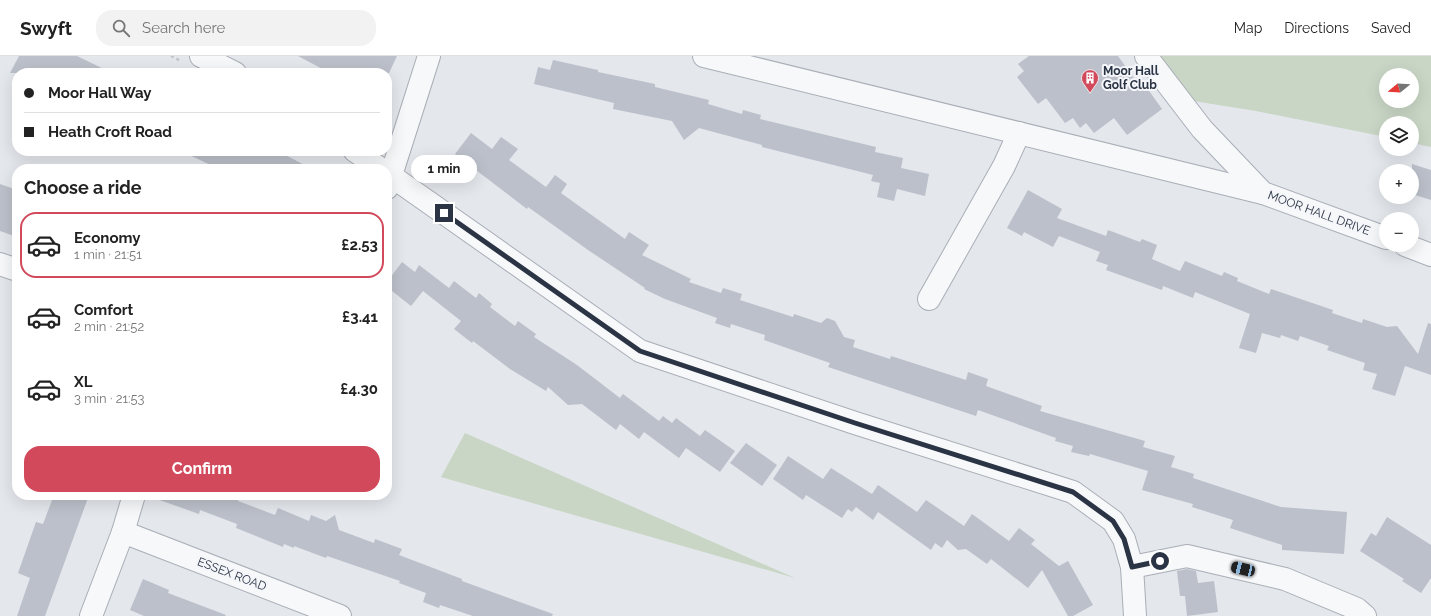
<!DOCTYPE html>
<html lang="en">
<head>
<meta charset="utf-8">
<style>
  :root { --surface:#fff; --page:#f2f2f2; --text:#222; --muted:#767676; --line:#e0e0e0; --accent:#d1495b }
  body { margin:0; font-family:Raleway,sans-serif; background:var(--page); color:var(--text); height:100vh; display:flex; flex-direction:column; font-size:15px; white-space:nowrap }
  * { box-sizing:border-box; margin:0 }
  p { font-size:13px; color:var(--muted) }
  .icon { flex:none; width:22px; height:22px; fill:none; stroke:currentColor; stroke-width:2; stroke-linecap:round; stroke-linejoin:round }
  .map { position:relative; flex:1; overflow:hidden }
  .details { position:absolute; left:12px; top:108px; width:380px; height:336px; display:flex; flex-direction:column; background:var(--surface); border-radius:16px; box-shadow:0 4px 16px #0002 }
  .details>* { flex:none }
  .guide { position:absolute; left:12px; top:12px; width:380px; height:88px; border-radius:16px; box-shadow:0 4px 16px #0002; display:grid; align-content:center; height:88px; padding:0 12px; background:var(--surface) }
  .needle { width:26px; rotate:252deg }
  .buttons { position:absolute; left:1379px; top:12px; display:grid; gap:8px }
  .buttons a { display:grid; place-items:center; width:40px; height:40px; border-radius:50%; background:var(--surface); box-shadow:0 4px 16px #0002; font-size:20px }
  .end { position:absolute; width:18px; height:18px; margin:-9px; border:5px solid #2b3445; background:#fff; box-shadow:0 0 0 2px #fff }
  .from { border-radius:50% }
  .bubble { position:absolute; height:28px; border-radius:14px; background:var(--surface); box-shadow:0 4px 16px #0002; font-size:13px; font-weight:700; line-height:28px; text-align:center }
  .car { position:absolute; width:12px; height:24px; margin:-12px -6px; border-radius:5px; box-shadow:0 0 3px 1px #0007; background:linear-gradient(#222 24%,#8ab4d8 0 40%,#222 0 76%,#8ab4d8 0 86%,#222 0) }
  .guide b { display:flex; align-items:center; gap:14px; height:38px; font-size:15px }
  .guide b+b { border-top:1px solid var(--line) }
  .guide i { width:10px; height:10px; background:var(--text) }
  ul { padding:0; list-style:none }
  li { display:flex; align-items:center; gap:12px; height:66px; margin:0 8px 6px; padding:0 4px; border:2px solid transparent; border-radius:16px }
  li div { flex:1 }
  li b { display:block; font-size:15px }
  li em { font-style:normal; font-weight:700 }
  li.current { border-color:var(--accent) }
  li>.icon { width:36px; height:36px; stroke-width:1.5 }
  h2 { padding:0 12px; font-size:18px; line-height:48px }
  .primary-button { display:flex; gap:8px; margin-top:auto; padding:8px 12px }
  .primary-button a { flex:1; height:46px; border-radius:16px; background:var(--accent); color:#fff; font-size:16px; font-weight:700; line-height:46px; text-align:center }
  header { display:flex; align-items:center; gap:24px; box-sizing:border-box; height:56px; padding:0 20px; background:var(--surface); border-bottom:1px solid var(--line) }
  header strong { font-size:19px }
  nav { display:flex; gap:22px; margin-inline-start:auto; font-size:14px }
  .search { width:280px; height:36px; background:var(--page); display:flex; align-items:center; gap:10px; box-sizing:border-box; padding:0 14px; border-radius:16px; color:var(--muted); font-size:15px }
  .map>svg:first-child { display:block }
</style>
</head>
<body>
<header>
<strong>Swyft</strong>
<div class="search"><svg class="icon" aria-label="search" viewBox="0 0 24 24"><circle cx="10" cy="10" r="6"/><path d="M15 15l6 6"/></svg>Search here</div>
<nav><a>Map</a><a>Directions</a><a>Saved</a></nav>
</header>
<div class="map">
<svg width="1431" height="560" viewBox="0 0 1431 560">
  <rect width="100%" height="100%" fill="#e4e7ec"/>
  <g fill="#c9d6c5" fill-rule="evenodd">
    <path d="M 1153,0 L 1431,0 L 1431,91 L 1412,87 L 1412,67 L 1386,67 L 1386,81 L 1256,55 L 1187,44 ZM 1386,19 L 1412,19 L 1412,45 L 1386,45 Z"/>
    <path d="M 465,377 L 795,522 L 441,421 Z"/>
  </g>
  <g fill="#bbc0ca">
    <path d="M 19,0 L 77,0 L 112,17 L 10,17 Z"/>
    <path d="M 298,0 L 397,0 L 389,17 L 330,17 Z"/>
    <path d="M 1029,0 L 1118,0 L 1138,28 L 1142,25 L 1162,53 L 1127,79 L 1114,62 L 1094,77 L 1086,67 L 1080,72 L 1073,62 L 1065,67 L 1046,42 L 1038,48 L 1017,21 L 1024,15 L 1018,8 Z"/>
    <path d="M 553,4 L 598,14 L 598,16 L 655,28 L 655,31 L 709,44 L 708,48 L 742,58 L 743,54 L 761,59 L 760,63 L 876,91 L 875,96 L 903,102 L 901,112 L 929,118 L 925,140 L 897,133 L 894,145 L 877,141 L 880,127 L 871,125 L 873,119 L 762,91 L 762,89 L 699,72 L 684,84 L 672,65 L 613,53 L 614,47 L 534,28 L 538,11 L 550,14 Z"/>
    <path d="M 471,77 L 492,93 L 501,81 L 518,93 L 509,104 L 546,131 L 555,119 L 567,128 L 561,137 L 625,183 L 629,176 L 649,189 L 642,199 L 691,223 L 689,226 L 721,237 L 723,232 L 742,238 L 740,244 L 793,261 L 794,258 L 821,267 L 827,262 L 835,265 L 844,281 L 855,284 L 853,291 L 890,303 L 891,300 L 966,324 L 968,316 L 988,323 L 986,330 L 1042,350 L 1040,355 L 1145,385 L 1143,391 L 1175,400 L 1171,411 L 1194,418 L 1193,422 L 1281,451 L 1347,456 L 1344,498 L 1282,494 L 1282,489 L 1230,472 L 1233,464 L 1192,451 L 1193,448 L 1142,434 L 1148,415 L 1090,398 L 1089,400 L 1071,396 L 1073,390 L 1055,385 L 1056,382 L 978,354 L 976,360 L 828,311 L 830,307 L 764,284 L 765,279 L 731,268 L 730,272 L 715,267 L 717,262 L 665,243 L 644,233 L 645,232 L 588,194 L 528,151 L 527,153 L 455,98 Z"/>
    <path d="M 181,95 L 278,95 L 312,113 L 219,113 Z"/>
    <path d="M 1412,108 L 1431,114 L 1431,144 L 1412,138 Z"/>
    <path d="M 0,128 L 17,134 L 17,181 L 0,175 Z"/>
    <path d="M 1028,134 L 1062,153 L 1057,162 L 1106,180 L 1108,174 L 1140,186 L 1142,183 L 1157,189 L 1152,203 L 1180,215 L 1185,205 L 1222,220 L 1224,216 L 1238,222 L 1237,225 L 1269,238 L 1271,233 L 1333,254 L 1332,257 L 1362,267 L 1363,263 L 1387,271 L 1397,270 L 1418,298 L 1428,267 L 1431,268 L 1431,319 L 1405,310 L 1395,340 L 1372,333 L 1377,318 L 1363,314 L 1365,307 L 1327,294 L 1329,290 L 1300,280 L 1298,285 L 1281,279 L 1280,282 L 1262,277 L 1256,297 L 1239,292 L 1250,258 L 1195,236 L 1193,242 L 1163,230 L 1162,234 L 1106,214 L 1108,209 L 1096,205 L 1100,196 L 1059,180 L 1053,191 L 1024,176 L 1022,180 L 1007,172 Z"/>
    <path d="M 402,206 L 415,216 L 419,209 L 449,232 L 454,225 L 476,242 L 479,237 L 492,248 L 490,251 L 515,270 L 518,265 L 536,278 L 534,281 L 577,309 L 620,342 L 623,338 L 659,365 L 663,360 L 672,367 L 676,362 L 700,380 L 705,374 L 735,395 L 720,416 L 686,392 L 679,402 L 644,376 L 639,383 L 620,368 L 616,374 L 582,348 L 568,349 L 548,331 L 546,335 L 510,313 L 473,285 L 472,287 L 454,273 L 461,265 L 423,235 L 411,250 L 387,231 L 387,226 Z"/>
    <path d="M 746,387 L 777,409 L 762,430 L 730,407 Z"/>
    <path d="M 788,400 L 823,423 L 831,412 L 872,438 L 878,429 L 917,456 L 926,444 L 964,470 L 972,458 L 1009,485 L 1019,472 L 1035,484 L 1031,488 L 1059,510 L 1068,505 L 1093,549 L 1073,560 L 1068,560 L 1042,514 L 1028,532 L 991,503 L 987,508 L 966,493 L 958,494 L 947,484 L 942,492 L 935,487 L 931,494 L 878,456 L 873,464 L 856,451 L 852,456 L 848,453 L 842,462 L 806,439 L 803,444 L 773,423 Z"/>
    <path d="M 54,439 L 89,439 L 45,560 L 17,560 L 30,522 L 18,517 L 36,466 L 43,468 Z"/>
    <path d="M 152,439 L 240,439 L 238,445 L 275,459 L 278,452 L 309,465 L 311,459 L 326,465 L 335,459 L 339,474 L 374,487 L 375,483 L 402,493 L 399,499 L 462,523 L 462,525 L 553,558 L 552,560 L 473,560 L 440,549 L 439,552 L 423,546 L 426,537 L 399,527 L 400,525 L 327,500 L 326,502 L 294,490 L 294,492 L 284,488 L 283,491 L 236,472 L 237,468 L 200,454 L 199,458 L 151,441 Z"/>
    <path d="M 1387,461 L 1431,489 L 1431,522 L 1421,537 L 1402,525 L 1404,523 L 1360,495 L 1371,477 L 1376,480 Z"/>
    <path d="M 1187,513 L 1196,515 L 1198,527 L 1214,525 L 1218,556 L 1187,560 L 1185,540 L 1180,540 L 1177,515 Z"/>
    <path d="M 143,523 L 169,534 L 168,537 L 226,559 L 225,560 L 144,560 L 130,554 Z"/>
  </g>
  <g fill="none" stroke-linecap="round" stroke-linejoin="round">
    <g stroke="#a9aeb7" stroke-width="24">
      <g id="minor">
        <path d="M 201,0 L 235,17"/>
        <path d="M 704,0 L 1263,137"/>
        <path d="M 1146,0 L 1202,73 L 1263,137 L 1386,182"/>
        <path d="M 355,95 L 381,113"/>
        <path d="M 387,117 L 640,295 L 855,367 L 1073,436 L 1113,465 L 1124,483 L 1132,511 L 1135,560"/>
        <path d="M 387,132 L 429,0"/>
        <path d="M 1405,189 L 1431,199"/>
        <path d="M 0,208 L 17,214"/>
        <path d="M 929,243 L 1004,110 L 1019,77"/>
        <path d="M 123,476 L 340,560"/>
        <path d="M 1132,511 L 1187,500 L 1285,523 L 1357,553 L 1365,560"/>
        <path d="M 91,560 L 123,476 L 134,439"/>
      </g>
    </g>
    <path stroke="#c2c5cb" stroke-width="2.5" stroke-dasharray="3 3" stroke-linecap="butt" d="M 171,0 L 181,5"/>
    <use href="#minor" stroke="#f7f8fa" stroke-width="22"/>
  </g>
  <g fill="none" stroke-linecap="round" stroke-linejoin="round">
    <path stroke="#2b3445" stroke-width="5" d="M 444,157 L 640,295 L 855,367 L 1073,436 L 1113,465 L 1124,483 L 1132,511 L 1160,505"/>
  </g>
  <defs>
    <g id="building-pin" transform="scale(0.9)"><path d="M0 17L-7.5 6A9.5 9.5 0 1 1 7.5 6Z" fill="#d1495b" stroke="#f4f6f9"/><path d="M-4-6H4V6H1V3H-1V6H-4ZM-2.5-4.3h1.7v1.8h-1.7ZM.8-4.3h1.7v1.8H.8ZM-2.5-1h1.7V.8h-1.7ZM.8-1h1.7V.8H.8Z" fill="#fff"/></g>
  </defs>
  <g fill-rule="evenodd">
    <use href="#building-pin" x="1090" y="22"/>
  </g>
  <g text-anchor="middle" stroke-width="4" stroke-linejoin="round" paint-order="stroke">
    <g font-size="12" font-weight="bold" fill="#2b3445" stroke="#f4f6f9" text-anchor="start">
      <text x="1103" y="19">Moor Hall<tspan x="1103" dy="14">Golf Club</tspan></text>
    </g>
    <g font-size="12" fill="#2b3445" stroke="#f4f6f9">
      <text transform="translate(1319 157) rotate(20)" y="4">MOOR HALL DRIVE</text>
      <text transform="translate(232 518) rotate(21)" y="4">ESSEX ROAD</text>
    </g>
  </g>
</svg>
<div class="buttons">
<a><svg class="needle" viewBox="-14 -14 28 28"><path d="M0-13l5 13h-10z" fill="#e53935"/><path d="M0 13l5-13h-10z" fill="#767676"/></svg></a>
<a><svg class="icon" aria-label="layers" viewBox="0 0 24 24"><path d="M12 4l9 5-9 5-9-5zM3 14l9 5 9-5"/></svg></a>
<a>+</a>
<a>−</a>
</div>
<i class="end from" style="left:1160px;top:505px"></i>
<i class="end" style="left:444px;top:157px"></i>
<div class="bubble" style="left:411px;top:99px;width:66px">1 min</div>
<i class="car" style="left:1243px;top:513px;rotate:283deg"></i>
<div class="guide">
<b><i class="from"></i>Moor Hall Way</b>
<b><i></i>Heath Croft Road</b>
</div>
<section class="details">
<h2>Choose a ride</h2>
<ul>
<li class="current"><svg class="icon" aria-label="car" viewBox="0 0 24 24"><path d="M5 17H2v-5l4-1 3-4h7l3 4 3 1v5h-3M9 17h6M6 11h13"/><circle cx="7" cy="17" r="2"/><circle cx="17" cy="17" r="2"/></svg><div><b>Economy</b><p>1 min · 21:51</p></div><em>£2.53</em></li>
<li><svg class="icon" aria-label="car" viewBox="0 0 24 24"><path d="M5 17H2v-5l4-1 3-4h7l3 4 3 1v5h-3M9 17h6M6 11h13"/><circle cx="7" cy="17" r="2"/><circle cx="17" cy="17" r="2"/></svg><div><b>Comfort</b><p>2 min · 21:52</p></div><em>£3.41</em></li>
<li><svg class="icon" aria-label="car" viewBox="0 0 24 24"><path d="M5 17H2v-5l4-1 3-4h7l3 4 3 1v5h-3M9 17h6M6 11h13"/><circle cx="7" cy="17" r="2"/><circle cx="17" cy="17" r="2"/></svg><div><b>XL</b><p>3 min · 21:53</p></div><em>£4.30</em></li>
</ul>
<div class="primary-button"><a>Confirm</a></div>
</section>
</div>
</body>
</html>
